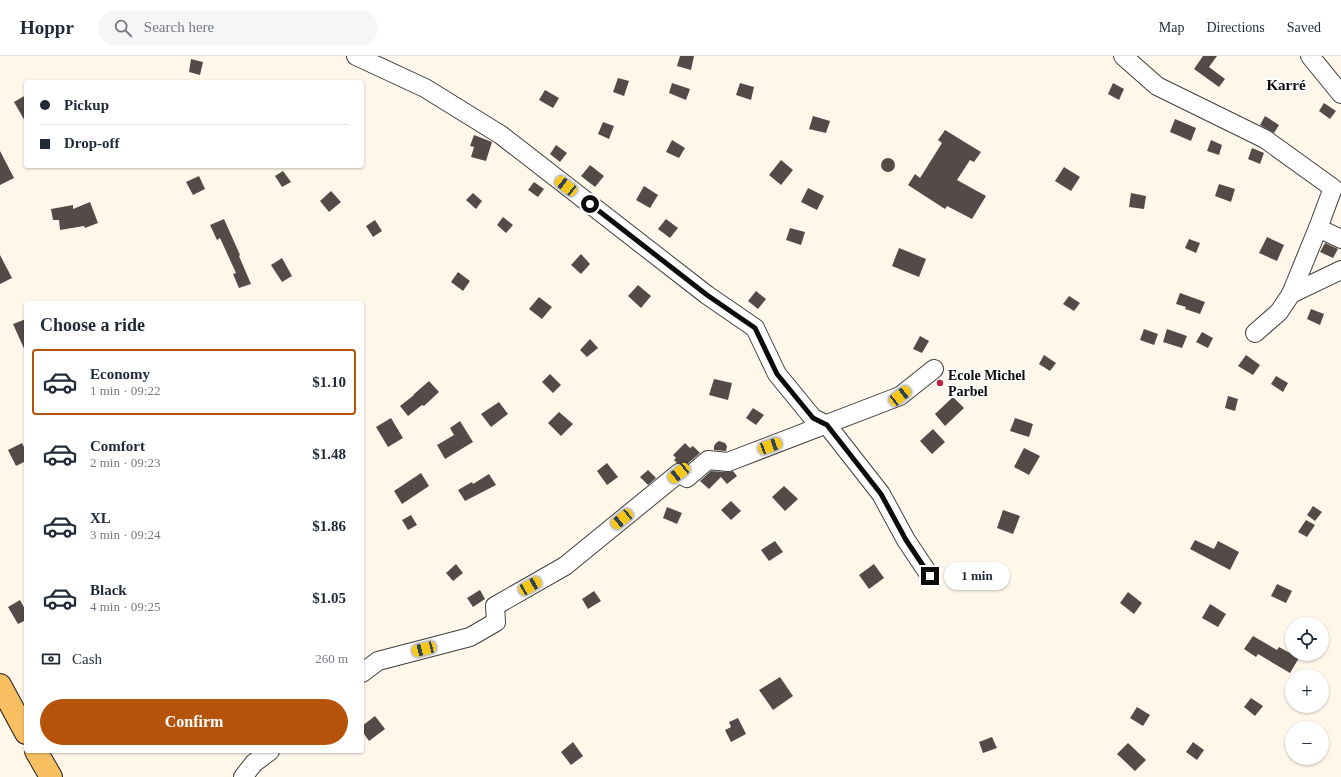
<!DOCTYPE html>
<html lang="en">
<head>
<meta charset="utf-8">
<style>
  :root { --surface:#fff; --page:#f6f6f7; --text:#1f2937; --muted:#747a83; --line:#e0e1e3; --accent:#b45309 }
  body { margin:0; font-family:Georgia,serif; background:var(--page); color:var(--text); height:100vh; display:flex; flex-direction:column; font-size:15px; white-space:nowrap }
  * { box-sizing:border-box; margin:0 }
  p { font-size:13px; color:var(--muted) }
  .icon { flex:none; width:22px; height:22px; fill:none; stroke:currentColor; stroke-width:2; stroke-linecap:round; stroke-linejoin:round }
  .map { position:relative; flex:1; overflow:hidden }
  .sheet { position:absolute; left:24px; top:245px; width:340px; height:452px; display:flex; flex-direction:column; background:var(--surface); border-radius:4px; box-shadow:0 1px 3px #0004 }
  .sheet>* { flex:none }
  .banner { position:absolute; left:24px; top:24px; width:340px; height:88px; border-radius:4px; box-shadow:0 1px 3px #0004; display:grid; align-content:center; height:88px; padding:0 16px; background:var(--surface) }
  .buttons { position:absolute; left:1285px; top:561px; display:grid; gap:8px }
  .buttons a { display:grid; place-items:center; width:44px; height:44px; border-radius:50%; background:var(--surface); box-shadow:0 1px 3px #0004; font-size:20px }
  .end { position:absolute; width:18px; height:18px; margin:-9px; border:5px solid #0c0c0c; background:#fff; box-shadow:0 0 0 2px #fff }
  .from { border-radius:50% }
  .bubble { position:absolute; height:28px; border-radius:14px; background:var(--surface); box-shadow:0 1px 3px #0004; font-size:13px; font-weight:800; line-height:28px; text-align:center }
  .car { position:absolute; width:12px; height:24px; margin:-12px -6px; border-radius:5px; box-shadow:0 0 3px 1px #0007; background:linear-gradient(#f5c518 24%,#345 0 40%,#f5c518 0 76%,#345 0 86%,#f5c518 0) }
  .banner b { display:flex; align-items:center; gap:14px; height:38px; font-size:15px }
  .banner b+b { border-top:1px solid var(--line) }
  .banner i { width:10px; height:10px; background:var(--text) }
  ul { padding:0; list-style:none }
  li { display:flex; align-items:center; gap:12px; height:66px; margin:0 8px 6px; padding:0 8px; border:2px solid transparent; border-radius:4px }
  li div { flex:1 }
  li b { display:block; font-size:15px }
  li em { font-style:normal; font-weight:800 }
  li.current { border-color:var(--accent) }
  li>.icon { width:36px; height:36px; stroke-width:1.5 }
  h2 { padding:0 16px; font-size:18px; line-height:48px }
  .pay { display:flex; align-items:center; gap:10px; height:44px; padding:0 16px; font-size:15px }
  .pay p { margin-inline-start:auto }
  .cta { display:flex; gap:8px; margin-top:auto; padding:8px 16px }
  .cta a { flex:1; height:46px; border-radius:24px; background:var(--accent); color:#fff; font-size:16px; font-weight:800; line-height:46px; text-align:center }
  header { display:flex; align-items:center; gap:24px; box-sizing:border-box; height:56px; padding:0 20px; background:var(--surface); border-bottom:1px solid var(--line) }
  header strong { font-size:19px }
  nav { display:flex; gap:22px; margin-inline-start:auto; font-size:14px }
  .search { width:280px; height:36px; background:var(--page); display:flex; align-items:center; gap:10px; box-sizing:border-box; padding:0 14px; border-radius:22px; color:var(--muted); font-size:15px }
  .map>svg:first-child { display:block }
</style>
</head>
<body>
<header>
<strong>Hoppr</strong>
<div class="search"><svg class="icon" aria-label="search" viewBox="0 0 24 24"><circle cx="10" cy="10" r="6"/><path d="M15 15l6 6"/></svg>Search here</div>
<nav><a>Map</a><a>Directions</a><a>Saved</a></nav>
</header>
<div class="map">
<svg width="1341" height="721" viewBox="0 0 1341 721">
  <rect width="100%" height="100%" fill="#fff8ea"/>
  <g fill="#544b48">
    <path d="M 680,0 L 694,0 L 691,14 L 677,10 Z"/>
    <path d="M 1203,0 L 1217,0 L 1209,11 L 1225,23 L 1219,31 L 1194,13 Z"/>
    <path d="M 191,3 L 203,6 L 200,19 L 189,16 Z"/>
    <path d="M 618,22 L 629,25 L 624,40 L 613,36 Z"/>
    <path d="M 672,27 L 690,33 L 686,44 L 669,37 Z"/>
    <path d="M 740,27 L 754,31 L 751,44 L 736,39 Z"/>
    <path d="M 1113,27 L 1124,33 L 1119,44 L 1108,38 Z"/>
    <path d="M 545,34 L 559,42 L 553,52 L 539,44 Z"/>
    <path d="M 26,39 L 26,67 L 14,46 Z"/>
    <path d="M 1324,47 L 1336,55 L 1330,63 L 1319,55 Z"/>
    <path d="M 813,60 L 830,65 L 826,77 L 809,73 Z"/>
    <path d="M 1265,60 L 1279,69 L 1274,77 L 1260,69 Z"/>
    <path d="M 1175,63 L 1196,72 L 1191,85 L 1170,76 Z"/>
    <path d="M 603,66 L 614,70 L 609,83 L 598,78 Z"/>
    <path d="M 945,74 L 981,96 L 974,106 L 970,104 L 957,124 L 986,140 L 972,163 L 947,150 L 945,153 L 908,129 L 915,118 L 920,122 L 942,87 L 938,84 Z"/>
    <path d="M 474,79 L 492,86 L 486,105 L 471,101 L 474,91 L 470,90 Z"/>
    <path d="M 672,84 L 685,92 L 679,102 L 666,96 Z"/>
    <path d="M 1211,84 L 1222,89 L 1219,99 L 1207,95 Z"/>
    <path d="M 556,89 L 567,97 L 560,106 L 550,98 Z"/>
    <path d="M 1252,92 L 1264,97 L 1260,108 L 1248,103 Z"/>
    <path d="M 0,95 L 14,122 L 0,129 Z"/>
    <circle cx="888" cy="109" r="7"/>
    <path d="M 781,104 L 793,114 L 781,129 L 769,119 Z"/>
    <path d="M 590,109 L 604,120 L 595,131 L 581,120 Z"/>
    <path d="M 1064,111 L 1080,121 L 1071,135 L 1055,125 Z"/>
    <path d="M 283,115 L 291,126 L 282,131 L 275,120 Z"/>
    <path d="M 199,120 L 205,133 L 193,139 L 186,126 Z"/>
    <path d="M 534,126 L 544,133 L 538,141 L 528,134 Z"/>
    <path d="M 1219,128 L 1235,133 L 1231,146 L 1215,140 Z"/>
    <path d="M 644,130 L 658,139 L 650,152 L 636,144 Z"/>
    <path d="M 808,132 L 824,140 L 817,154 L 801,146 Z"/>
    <path d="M 331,135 L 341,146 L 329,156 L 320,145 Z"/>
    <path d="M 473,137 L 482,145 L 476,153 L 466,144 Z"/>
    <path d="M 1131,137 L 1146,140 L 1144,153 L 1129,151 Z"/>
    <path d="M 90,146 L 98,167 L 85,172 L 84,170 L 60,174 L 59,164 L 53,164 L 51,153 L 73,149 L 73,153 Z"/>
    <path d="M 503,161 L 513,169 L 506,177 L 497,169 Z"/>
    <path d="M 224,163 L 240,199 L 239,200 L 251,228 L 239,232 L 233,218 L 236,217 L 220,182 L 217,184 L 210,169 Z"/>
    <path d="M 666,163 L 678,172 L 670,182 L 658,173 Z"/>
    <path d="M 375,164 L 382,175 L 373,181 L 366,170 Z"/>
    <path d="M 790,172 L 805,176 L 801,189 L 786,184 Z"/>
    <path d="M 1267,181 L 1284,189 L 1277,205 L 1259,197 Z"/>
    <path d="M 1189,183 L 1200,187 L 1196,197 L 1185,192 Z"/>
    <path d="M 1325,187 L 1338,193 L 1333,202 L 1320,196 Z"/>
    <path d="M 899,192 L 926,203 L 919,221 L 892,210 Z"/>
    <path d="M 581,198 L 590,208 L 581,218 L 571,209 Z"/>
    <path d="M 0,199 L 12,222 L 0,228 Z"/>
    <path d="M 282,202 L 292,220 L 282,226 L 271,209 Z"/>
    <path d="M 458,216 L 470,225 L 463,235 L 451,226 Z"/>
    <path d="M 638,229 L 651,240 L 641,252 L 628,240 Z"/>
    <path d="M 756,235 L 766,243 L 758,253 L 748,245 Z"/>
    <path d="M 1180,237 L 1205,246 L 1200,258 L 1185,253 L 1186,251 L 1176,248 Z"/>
    <path d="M 1069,240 L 1080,247 L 1074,255 L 1063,248 Z"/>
    <path d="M 539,241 L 552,251 L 542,263 L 529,253 Z"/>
    <path d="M 1311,253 L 1324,258 L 1320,269 L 1307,263 Z"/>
    <path d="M 26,263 L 26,297 L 13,268 Z"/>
    <path d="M 1144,273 L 1158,278 L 1154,289 L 1140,284 Z"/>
    <path d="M 1167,273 L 1187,280 L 1182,292 L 1163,286 Z"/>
    <path d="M 1202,276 L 1213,282 L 1208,292 L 1196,286 Z"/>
    <path d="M 920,280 L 929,285 L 922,297 L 913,293 Z"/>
    <path d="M 590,283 L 598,292 L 587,301 L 580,294 Z"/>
    <path d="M 1044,299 L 1056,307 L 1050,315 L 1039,308 Z"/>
    <path d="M 1246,299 L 1260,309 L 1253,319 L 1238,310 Z"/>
    <path d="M 550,318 L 561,329 L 553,337 L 542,326 Z"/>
    <path d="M 1276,320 L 1288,327 L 1283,336 L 1271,328 Z"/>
    <path d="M 714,323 L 732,327 L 728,344 L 709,339 Z"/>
    <path d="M 429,325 L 439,336 L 424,350 L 422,349 L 408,360 L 400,350 L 414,339 L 413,339 Z"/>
    <path d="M 1228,340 L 1238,343 L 1235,355 L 1225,352 Z"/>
    <path d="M 953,341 L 964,352 L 945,370 L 935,358 Z"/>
    <path d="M 499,346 L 508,358 L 491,371 L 481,358 Z"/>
    <path d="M 753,352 L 764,359 L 756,369 L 746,362 Z"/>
    <path d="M 559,356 L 573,368 L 561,380 L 548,367 Z"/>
    <path d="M 391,362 L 403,382 L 388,391 L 376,371 Z"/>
    <path d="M 1015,362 L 1033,368 L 1029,381 L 1010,375 Z"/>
    <path d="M 460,365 L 473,386 L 445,403 L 437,389 L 454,379 L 450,372 Z"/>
    <path d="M 933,373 L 945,386 L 932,398 L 920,385 Z"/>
    <path d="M 719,385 L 725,387 L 727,390 L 726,395 L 714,394 L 714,390 L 716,387 Z"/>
    <path d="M 22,387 L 26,395 L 26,405 L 16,410 L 8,394 Z"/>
    <path d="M 685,387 L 690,392 L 693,390 L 700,397 L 686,409 L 677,407 L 674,404 L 676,402 L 673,399 Z"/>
    <path d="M 1024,392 L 1040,400 L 1029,419 L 1014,411 Z"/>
    <path d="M 607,407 L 618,421 L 607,429 L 597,415 Z"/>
    <path d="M 648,414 L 656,422 L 648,429 L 640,421 Z"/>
    <path d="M 711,415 L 727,416 L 733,415 L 737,420 L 727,428 L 721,421 L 709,433 L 700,425 Z"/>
    <path d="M 421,417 L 429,430 L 402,448 L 394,435 Z"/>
    <path d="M 489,418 L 496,429 L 465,445 L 458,434 L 472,426 L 473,428 Z"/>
    <path d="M 784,430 L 798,443 L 785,455 L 772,441 Z"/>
    <path d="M 731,445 L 741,455 L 731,464 L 721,454 Z"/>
    <path d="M 1313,450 L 1322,456 L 1315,465 L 1307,459 Z"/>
    <path d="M 667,451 L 682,457 L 677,468 L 663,462 Z"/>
    <path d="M 1003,454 L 1020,460 L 1013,478 L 997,472 Z"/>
    <path d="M 411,459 L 417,469 L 408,474 L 402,464 Z"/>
    <path d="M 1306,464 L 1315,469 L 1307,481 L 1298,476 Z"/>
    <path d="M 1195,484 L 1214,493 L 1218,485 L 1239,496 L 1230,514 L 1190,493 Z"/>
    <path d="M 775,485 L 783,496 L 769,505 L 761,494 Z"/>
    <path d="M 456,508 L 463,517 L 453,525 L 446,517 Z"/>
    <path d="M 874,508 L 884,522 L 869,533 L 859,519 Z"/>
    <path d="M 1277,528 L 1292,535 L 1286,547 L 1271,540 Z"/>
    <path d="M 480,534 L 485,543 L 473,551 L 467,542 Z"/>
    <path d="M 594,535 L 601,545 L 588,553 L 582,543 Z"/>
    <path d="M 1128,536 L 1142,547 L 1134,558 L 1120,547 Z"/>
    <path d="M 20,544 L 26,555 L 26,564 L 18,568 L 8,551 Z"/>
    <path d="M 1210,548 L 1226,558 L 1218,571 L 1202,562 Z"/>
    <path d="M 1253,580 L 1277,594 L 1279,591 L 1299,602 L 1290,617 L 1258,598 L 1256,601 L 1244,593 Z"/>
    <path d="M 780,621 L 793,640 L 773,654 L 759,634 Z"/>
    <path d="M 1251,642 L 1263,650 L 1255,660 L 1244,651 Z"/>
    <path d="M 1137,651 L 1150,659 L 1143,670 L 1130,662 Z"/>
    <path d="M 375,660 L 385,673 L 369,685 L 362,675 L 362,670 Z"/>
    <path d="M 738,662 L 746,678 L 731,686 L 725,674 L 731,671 L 729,666 Z"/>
    <path d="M 992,681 L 997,692 L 983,697 L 979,686 Z"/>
    <path d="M 573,686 L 583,700 L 571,709 L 561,696 Z"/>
    <path d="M 1193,686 L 1204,694 L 1197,704 L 1186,696 Z"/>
    <path d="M 1128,687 L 1146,704 L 1135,715 L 1117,698 Z"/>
  </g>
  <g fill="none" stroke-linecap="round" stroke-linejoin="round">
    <g stroke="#3f3f3f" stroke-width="20">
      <g id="minor">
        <path d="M 356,0 L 425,32 L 501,79 L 707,239 L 755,272 L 777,318 L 813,362 L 827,369 L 881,438 L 906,484 L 930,520"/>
        <path d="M 1123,0 L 1157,30 L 1265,83 L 1333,132 L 1318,172 L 1291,238"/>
        <path d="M 1310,0 L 1341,38"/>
        <path d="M 1318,172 L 1341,183"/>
        <path d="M 1255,277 L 1279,256 L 1291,238 L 1341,214"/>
        <path d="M 362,617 L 378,605 L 470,581 L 496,566 L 495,550 L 565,510 L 679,417 L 687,422 L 708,404 L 728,406 L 900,340 L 934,313"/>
        <path d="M 243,721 L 254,707 L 270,695"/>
      </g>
    </g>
    <g stroke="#1d1d1d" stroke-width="24">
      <g id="major">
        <path d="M 0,629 L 26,677"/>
        <path d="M 36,695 L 51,721"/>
      </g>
    </g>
    <use href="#minor" stroke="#fff" stroke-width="18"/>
    <use href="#major" stroke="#f7bf62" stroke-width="22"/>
  </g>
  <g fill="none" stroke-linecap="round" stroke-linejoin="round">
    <path stroke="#0c0c0c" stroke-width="5" d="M 590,148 L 707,239 L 755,272 L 777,318 L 813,362 L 827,369 L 881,438 L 906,484 L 930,520"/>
  </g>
  <circle fill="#b92640" stroke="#fff" stroke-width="1.5" cx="940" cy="327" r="4"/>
  <g text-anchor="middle" stroke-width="4" stroke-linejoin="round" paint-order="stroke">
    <g font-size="14" font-weight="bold" fill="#0c0c0c" stroke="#fff" text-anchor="start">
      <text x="948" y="324">Ecole Michel<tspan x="948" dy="16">Parbel</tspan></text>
    </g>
    <g font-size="15" font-weight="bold" fill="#0c0c0c" stroke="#fff">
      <text x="1286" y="34">Karré</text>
    </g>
  </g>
</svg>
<div class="buttons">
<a><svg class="icon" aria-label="locate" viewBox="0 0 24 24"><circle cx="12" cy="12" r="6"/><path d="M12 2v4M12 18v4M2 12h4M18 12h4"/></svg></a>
<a>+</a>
<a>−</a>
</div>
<i class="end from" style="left:590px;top:148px"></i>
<i class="end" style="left:930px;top:520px"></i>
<div class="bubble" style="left:944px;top:506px;width:66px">1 min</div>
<i class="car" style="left:566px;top:130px;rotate:308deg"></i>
<i class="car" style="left:900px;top:340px;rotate:52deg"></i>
<i class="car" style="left:770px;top:390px;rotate:70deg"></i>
<i class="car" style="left:679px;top:417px;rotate:231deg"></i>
<i class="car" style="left:622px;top:463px;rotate:231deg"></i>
<i class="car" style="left:530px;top:530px;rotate:60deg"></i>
<i class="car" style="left:424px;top:593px;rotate:255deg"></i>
<div class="banner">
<b><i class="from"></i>Pickup</b>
<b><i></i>Drop-off</b>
</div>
<section class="sheet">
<h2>Choose a ride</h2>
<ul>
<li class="current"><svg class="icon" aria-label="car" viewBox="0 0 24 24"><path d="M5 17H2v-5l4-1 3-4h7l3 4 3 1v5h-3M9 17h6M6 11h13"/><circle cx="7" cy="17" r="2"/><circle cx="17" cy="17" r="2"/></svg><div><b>Economy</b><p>1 min · 09:22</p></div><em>$1.10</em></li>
<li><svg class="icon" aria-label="car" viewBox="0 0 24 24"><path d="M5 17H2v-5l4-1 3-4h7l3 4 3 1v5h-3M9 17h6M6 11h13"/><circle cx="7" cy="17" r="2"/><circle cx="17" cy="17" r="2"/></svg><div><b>Comfort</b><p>2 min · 09:23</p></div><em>$1.48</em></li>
<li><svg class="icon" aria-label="car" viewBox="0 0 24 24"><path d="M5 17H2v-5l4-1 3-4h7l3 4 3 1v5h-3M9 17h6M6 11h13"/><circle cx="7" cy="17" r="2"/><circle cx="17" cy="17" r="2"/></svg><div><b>XL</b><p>3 min · 09:24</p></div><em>$1.86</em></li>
<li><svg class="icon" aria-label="car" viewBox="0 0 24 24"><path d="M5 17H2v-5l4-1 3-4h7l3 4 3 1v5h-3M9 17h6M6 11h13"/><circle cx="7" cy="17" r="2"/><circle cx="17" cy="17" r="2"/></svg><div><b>Black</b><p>4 min · 09:25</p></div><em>$1.05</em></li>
</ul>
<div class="pay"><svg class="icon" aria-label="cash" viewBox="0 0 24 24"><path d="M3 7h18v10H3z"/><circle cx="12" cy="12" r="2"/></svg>Cash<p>260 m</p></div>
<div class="cta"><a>Confirm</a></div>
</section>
</div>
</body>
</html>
